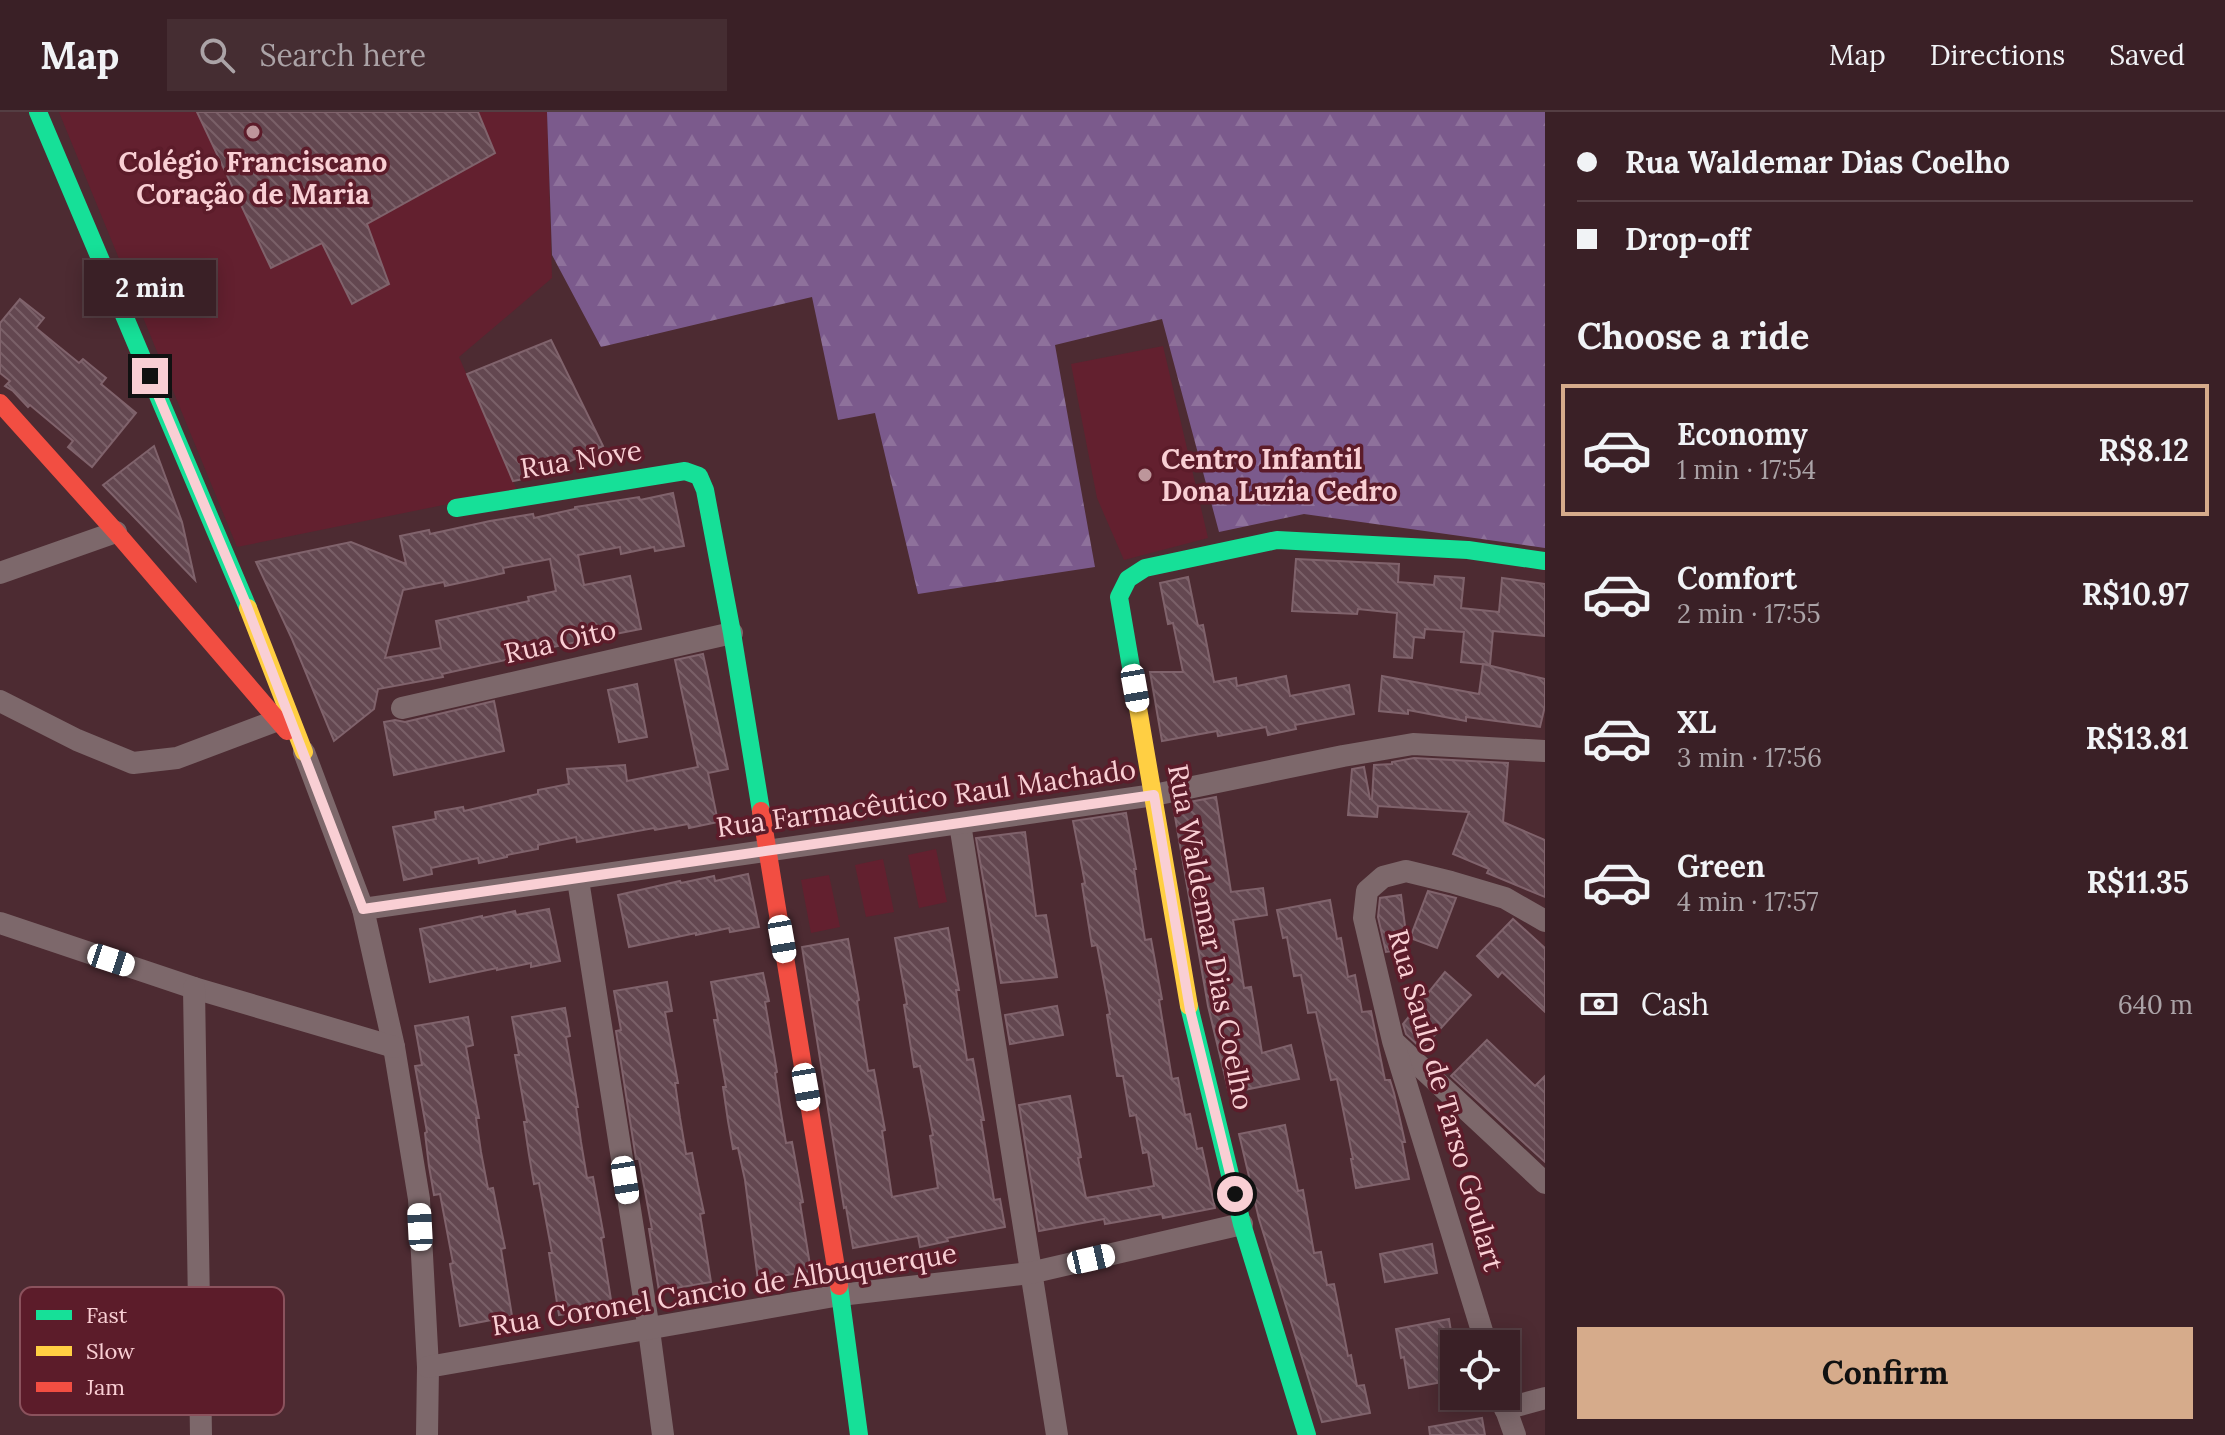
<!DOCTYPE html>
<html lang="en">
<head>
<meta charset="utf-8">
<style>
  :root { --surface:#3a2026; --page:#452d32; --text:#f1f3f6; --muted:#aba3a7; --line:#543e43; --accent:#d6ab8b }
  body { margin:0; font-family:Lora,serif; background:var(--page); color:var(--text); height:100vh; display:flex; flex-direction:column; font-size:30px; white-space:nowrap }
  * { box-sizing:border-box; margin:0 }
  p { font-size:26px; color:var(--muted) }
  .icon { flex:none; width:44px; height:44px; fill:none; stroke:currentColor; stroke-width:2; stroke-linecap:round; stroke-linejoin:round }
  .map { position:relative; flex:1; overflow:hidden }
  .panel { display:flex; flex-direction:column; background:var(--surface); width:680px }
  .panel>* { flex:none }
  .hud { display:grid; align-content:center; height:176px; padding:0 32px; background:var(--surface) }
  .fabs { position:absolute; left:1440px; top:1218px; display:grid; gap:16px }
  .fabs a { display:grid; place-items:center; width:80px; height:80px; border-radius:0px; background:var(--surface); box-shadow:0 4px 20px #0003,0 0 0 2px var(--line); font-size:40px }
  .end { position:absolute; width:36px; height:36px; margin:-18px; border:10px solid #f9cfd4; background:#111; box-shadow:0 0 0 4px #111 }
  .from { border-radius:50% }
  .bubble { position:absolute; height:56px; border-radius:0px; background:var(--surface); box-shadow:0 4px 20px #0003,0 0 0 2px var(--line); font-size:26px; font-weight:800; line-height:56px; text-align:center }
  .car { position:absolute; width:24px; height:48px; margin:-24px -12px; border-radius:10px; box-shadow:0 0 6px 2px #0007; background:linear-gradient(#fff 24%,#345 0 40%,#fff 0 76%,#345 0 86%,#fff 0) }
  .hud b { display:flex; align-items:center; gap:28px; height:76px; font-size:30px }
  .hud b+b { border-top:2px solid var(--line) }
  .hud i { width:20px; height:20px; background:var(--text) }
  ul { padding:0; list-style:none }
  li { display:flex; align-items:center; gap:24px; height:132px; margin:0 16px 12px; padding:0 16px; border:4px solid transparent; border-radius:0px }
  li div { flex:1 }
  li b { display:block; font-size:30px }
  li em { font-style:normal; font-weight:800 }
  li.active { border-color:var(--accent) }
  li>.icon { width:72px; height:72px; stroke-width:1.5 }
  h2 { padding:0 32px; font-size:36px; line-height:96px }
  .pay { display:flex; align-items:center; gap:20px; height:88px; padding:0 32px; font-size:30px }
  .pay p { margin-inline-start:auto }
  .action { display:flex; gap:16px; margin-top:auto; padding:16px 32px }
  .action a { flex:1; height:92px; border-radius:0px; background:var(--accent); color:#111; font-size:32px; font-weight:800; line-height:92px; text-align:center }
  header { display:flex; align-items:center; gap:48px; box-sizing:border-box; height:112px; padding:0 40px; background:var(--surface); border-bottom:2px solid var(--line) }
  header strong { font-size:38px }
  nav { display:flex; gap:44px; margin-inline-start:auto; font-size:28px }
  .search { width:560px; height:72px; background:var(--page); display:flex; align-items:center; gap:20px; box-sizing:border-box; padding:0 28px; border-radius:0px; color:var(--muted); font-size:30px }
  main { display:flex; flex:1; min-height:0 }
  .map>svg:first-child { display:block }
</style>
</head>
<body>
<header>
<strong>Map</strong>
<div class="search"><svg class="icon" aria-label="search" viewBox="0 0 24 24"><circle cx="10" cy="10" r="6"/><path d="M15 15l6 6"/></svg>Search here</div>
<nav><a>Map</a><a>Directions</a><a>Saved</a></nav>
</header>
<main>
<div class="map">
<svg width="1545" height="1323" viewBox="0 0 1545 1323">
  <defs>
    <pattern id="forest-firs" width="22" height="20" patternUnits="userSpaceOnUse" patternTransform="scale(2)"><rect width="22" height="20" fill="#7b5a8c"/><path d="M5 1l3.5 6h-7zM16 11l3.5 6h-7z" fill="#8e719b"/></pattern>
    <pattern id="building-back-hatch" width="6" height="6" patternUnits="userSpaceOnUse" patternTransform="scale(2)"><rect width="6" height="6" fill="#634750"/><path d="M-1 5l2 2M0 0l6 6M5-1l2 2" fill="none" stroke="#7a6068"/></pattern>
  </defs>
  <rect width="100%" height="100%" fill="#4d2b32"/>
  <g fill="#63202f">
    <path d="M 59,0 L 547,0 L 552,166 L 459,245 L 517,378 L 237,435 Z"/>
    <path d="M 1163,234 L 1208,426 L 1124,448 L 1097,386 L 1071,252 Z"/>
    <path d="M 936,737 L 947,790 L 919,796 L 908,743 Z"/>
    <path d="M 883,747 L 894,800 L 866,805 L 855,753 Z"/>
    <path d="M 829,763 L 840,815 L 811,821 L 801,768 Z"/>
  </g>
  <path fill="url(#forest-firs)" d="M 547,0 L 1545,0 L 1545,436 L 1304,402 L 1219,420 L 1162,207 L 1055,233 L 1095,455 L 918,482 L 875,301 L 838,308 L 812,185 L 601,235 L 552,143 Z"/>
  <g fill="url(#building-back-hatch)" stroke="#80636c" stroke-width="2" fill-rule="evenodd">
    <path d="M 197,0 L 478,0 L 495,41 L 367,112 L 389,172 L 352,192 L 322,131 L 271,156 Z"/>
    <path d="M 20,187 L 44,206 L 36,216 L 79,251 L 83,247 L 106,266 L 101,272 L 136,301 L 92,355 L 68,335 L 73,329 L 30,293 L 28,295 L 13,279 L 5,274 L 10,269 L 0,261 L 0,211 Z"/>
    <path d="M 551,228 L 603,334 L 538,364 L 513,369 L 467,262 Z"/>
    <path d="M 154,334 L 182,410 L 195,468 L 103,373 Z"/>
    <path d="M 673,381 L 684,434 L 655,439 L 654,435 L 621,442 L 620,435 L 578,443 L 584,473 L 630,464 L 641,517 L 605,524 L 606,527 L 577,532 L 577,530 L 514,543 L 515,546 L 442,562 L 443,565 L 378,577 L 374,597 L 334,629 L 292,527 L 256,450 L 351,430 L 406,452 L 400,424 L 429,418 L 430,422 L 490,409 L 533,402 L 534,406 L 575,397 L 575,395 L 639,385 L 640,388 ZM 550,447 L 556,479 L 528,485 L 529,489 L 436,509 L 441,536 L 385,546 L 403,478 L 444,470 L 445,474 L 473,468 L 504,461 L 503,456 Z"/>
    <path d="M 1296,447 L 1399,452 L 1398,470 L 1434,473 L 1435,464 L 1464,466 L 1461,496 L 1499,500 L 1502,466 L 1545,472 L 1545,524 L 1493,519 L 1490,553 L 1461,550 L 1464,520 L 1425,517 L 1424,526 L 1414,525 L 1412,546 L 1394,545 L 1397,501 L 1358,497 L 1357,502 L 1292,499 Z"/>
    <path d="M 1188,465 L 1198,514 L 1203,513 L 1214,570 L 1236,566 L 1237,574 L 1286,564 L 1290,584 L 1349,573 L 1354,602 L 1295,613 L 1296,617 L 1268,623 L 1266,615 L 1218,624 L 1217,619 L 1162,629 L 1150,560 L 1183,560 L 1173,511 L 1168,512 L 1160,471 Z"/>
    <path d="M 703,542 L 728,657 L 708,661 L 718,710 L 689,716 L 688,712 L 655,718 L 654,716 L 577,730 L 576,725 L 538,733 L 538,737 L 507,743 L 507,745 L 479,751 L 478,746 L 431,756 L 432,762 L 404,768 L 393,715 L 436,707 L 435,700 L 463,695 L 464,699 L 538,682 L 538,678 L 569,672 L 567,657 L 625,653 L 627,669 L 698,655 L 675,548 Z"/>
    <path d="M 1483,552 L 1545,567 L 1545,594 L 1540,615 L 1466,605 L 1466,609 L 1408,598 L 1408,602 L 1379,599 L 1382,564 L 1479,582 Z"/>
    <path d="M 637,572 L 647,625 L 619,630 L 608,578 Z"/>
    <path d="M 494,589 L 504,639 L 394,663 L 384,610 L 395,608 L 405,610 Z"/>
    <path d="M 1414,646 L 1508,651 L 1503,710 L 1545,728 L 1545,785 L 1487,761 L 1489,757 L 1453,742 L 1469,700 L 1378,694 L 1377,705 L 1348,703 L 1352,657 L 1364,655 L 1370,687 L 1372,687 L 1374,653 L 1392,652 L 1392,650 Z"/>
    <path d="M 1216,685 L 1231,780 L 1263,776 L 1267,803 L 1233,808 L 1244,876 L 1251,875 L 1262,941 L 1291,933 L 1299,967 L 1229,981 L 1208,894 L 1173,693 Z"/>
    <path d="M 1126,701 L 1136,757 L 1134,757 L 1145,828 L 1151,827 L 1162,887 L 1159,888 L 1172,967 L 1178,966 L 1185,1003 L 1190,1002 L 1197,1037 L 1202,1036 L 1215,1096 L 1163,1106 L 1162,1102 L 1105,1112 L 1104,1107 L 1039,1119 L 1019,993 L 1070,984 L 1081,1045 L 1078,1046 L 1086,1086 L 1154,1074 L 1148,1040 L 1143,1041 L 1136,1003 L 1130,1004 L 1123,964 L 1117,964 L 1107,903 L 1110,902 L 1097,833 L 1092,834 L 1082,772 L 1085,771 L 1073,709 Z"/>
    <path d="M 1025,720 L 1036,804 L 1046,803 L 1057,865 L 1001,871 L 976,726 Z"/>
    <path d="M 748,762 L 759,815 L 730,820 L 729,816 L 696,823 L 696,821 L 629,835 L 618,783 L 680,769 L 681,771 L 714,764 L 715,769 Z"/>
    <path d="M 1428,779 L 1456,786 L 1437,836 L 1410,826 Z"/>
    <path d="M 1401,783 L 1408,837 L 1386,840 L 1378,805 L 1380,786 Z"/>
    <path d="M 1330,788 L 1337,827 L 1341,826 L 1348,865 L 1355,863 L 1362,900 L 1371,899 L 1385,968 L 1390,968 L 1394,981 L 1405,1030 L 1402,1030 L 1409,1067 L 1356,1076 L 1351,1047 L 1353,1047 L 1337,967 L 1331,968 L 1316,900 L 1308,901 L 1301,863 L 1294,864 L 1287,825 L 1283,826 L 1277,798 Z"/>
    <path d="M 549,797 L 560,849 L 531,855 L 531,851 L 497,858 L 497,856 L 430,870 L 420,817 L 482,804 L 482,806 L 515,799 L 516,803 Z"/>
    <path d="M 1513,807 L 1545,836 L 1545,900 L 1502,860 L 1498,865 L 1477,844 Z"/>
    <path d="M 948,816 L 959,878 L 956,878 L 967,948 L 973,947 L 984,1008 L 981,1008 L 994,1088 L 1000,1087 L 1005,1115 L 947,1126 L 948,1129 L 920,1135 L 918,1124 L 853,1136 L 846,1095 L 844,1096 L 802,835 L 848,827 L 859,888 L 857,889 L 868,959 L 874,958 L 885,1018 L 882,1019 L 892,1085 L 938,1076 L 930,1024 L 933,1023 L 920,954 L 914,955 L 904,893 L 907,892 L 895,826 Z"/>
    <path d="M 1445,860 L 1471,883 L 1422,937 L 1406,922 L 1403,912 Z"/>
    <path d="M 763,861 L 769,889 L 765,890 L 777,960 L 775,961 L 780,995 L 786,1031 L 792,1030 L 803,1090 L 800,1091 L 811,1159 L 758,1168 L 745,1068 L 738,1036 L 733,1037 L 728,1009 L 723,975 L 726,975 L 714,908 L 718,908 L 711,870 Z"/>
    <path d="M 667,870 L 672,899 L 665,900 L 678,971 L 675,971 L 680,1006 L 686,1042 L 692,1041 L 698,1073 L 704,1101 L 700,1102 L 711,1170 L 659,1179 L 649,1117 L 652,1117 L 639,1047 L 636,1047 L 616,919 L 621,918 L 614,879 Z"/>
    <path d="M 1057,894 L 1063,923 L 1010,932 L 1005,903 Z"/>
    <path d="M 565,896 L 570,924 L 566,925 L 578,995 L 576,995 L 581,1030 L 587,1066 L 593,1065 L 604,1125 L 601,1126 L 612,1194 L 559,1203 L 549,1141 L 552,1141 L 539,1071 L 534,1072 L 529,1043 L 524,1010 L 527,1010 L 515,943 L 519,943 L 512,905 Z"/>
    <path d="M 468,905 L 473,933 L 466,935 L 479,1006 L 476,1006 L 481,1040 L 488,1077 L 493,1076 L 499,1107 L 505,1136 L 501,1137 L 512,1204 L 460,1214 L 450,1152 L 453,1151 L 440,1082 L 434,1083 L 429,1054 L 425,1021 L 427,1020 L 415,954 L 422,953 L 415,914 Z"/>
    <path d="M 1487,928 L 1535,974 L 1545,964 L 1545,1050 L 1451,964 Z"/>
    <path d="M 1285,1013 L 1298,1079 L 1303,1078 L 1314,1141 L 1321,1140 L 1327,1173 L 1334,1172 L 1348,1244 L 1351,1243 L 1357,1274 L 1364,1273 L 1370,1301 L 1322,1310 L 1259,1107 L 1239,1022 Z"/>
    <path d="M 1432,1132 L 1437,1161 L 1385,1170 L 1380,1142 Z"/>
    <path d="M 1449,1207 L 1454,1238 L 1454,1268 L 1409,1276 L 1404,1245 L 1401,1246 L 1396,1217 Z"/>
    <path d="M 1482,1306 L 1485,1323 L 1430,1323 L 1429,1315 Z"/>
  </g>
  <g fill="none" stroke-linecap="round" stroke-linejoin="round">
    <g stroke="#7d686b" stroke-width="22">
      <path d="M 0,461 L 116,420"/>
      <path d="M 0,589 L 77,628 L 133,651 L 177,646 L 278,608"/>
      <path d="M 402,596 L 732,521"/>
      <path d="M 304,640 L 363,797 L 394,935 L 419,1087 L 428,1255 L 427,1323"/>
      <path d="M 960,712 L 1057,1323"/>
      <path d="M 578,768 L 649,1218 L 663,1323"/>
      <path d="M 363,797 L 1154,683 L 1343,644 L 1413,632 L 1545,639"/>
      <path d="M 0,811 L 194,876 L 394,935"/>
      <path d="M 194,876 L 201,1323"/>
      <path d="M 1394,930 L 1545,1071"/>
      <path d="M 1486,1232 L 1393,929 L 1364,806 L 1367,779 L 1383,765 L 1406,759 L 1451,770 L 1505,786 L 1545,809"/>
      <path d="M 428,1255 L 840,1183 L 1030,1161 L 1242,1112"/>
      <path d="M 1501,1284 L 1515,1323"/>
      <path d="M 1505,1297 L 1545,1286"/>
    </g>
    <g stroke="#16e098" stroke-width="18">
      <path d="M 38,0 L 248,496"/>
      <path d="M 456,396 L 685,359 L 699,364 L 705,378 L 732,521 L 761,699"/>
      <path d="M 1138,596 L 1119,485 L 1128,467 L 1145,456 L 1277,428 L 1468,438 L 1545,449"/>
      <path d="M 1189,894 L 1242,1112 L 1307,1323"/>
      <path d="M 839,1174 L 859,1323"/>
    </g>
    <g stroke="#ffcf43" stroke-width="18">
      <path d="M 248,496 L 304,640"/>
      <path d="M 1138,596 L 1189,894"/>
    </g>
    <g stroke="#f24e42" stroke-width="18">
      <path d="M 0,291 L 116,420 L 287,619"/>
      <path d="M 761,699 L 839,1174"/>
    </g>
  </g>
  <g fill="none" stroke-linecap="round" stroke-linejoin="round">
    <path stroke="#f9cfd4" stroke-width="10" d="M 150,264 L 246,492 L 363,797 L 1154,683 L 1190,898 L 1235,1082"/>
  </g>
  <g fill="#bd969b" stroke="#5c1c2a" stroke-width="3">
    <circle cx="253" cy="20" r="8"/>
    <circle cx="1145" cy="363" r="8"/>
  </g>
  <g text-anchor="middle" stroke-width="7" stroke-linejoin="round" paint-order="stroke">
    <g font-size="28" font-weight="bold" fill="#f9cfd4" stroke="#5c1c2a">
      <text x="253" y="60">Colégio Franciscano<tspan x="253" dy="32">Coração de Maria</tspan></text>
      <text x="1161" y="357" text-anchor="start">Centro Infantil<tspan x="1161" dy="32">Dona Luzia Cedro</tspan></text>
    </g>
    <g font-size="28" fill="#f9cfd4" stroke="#5c1c2a">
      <text transform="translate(581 347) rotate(-9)" y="10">Rua Nove</text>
      <text transform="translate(560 529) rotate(-13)" y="10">Rua Oito</text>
      <text transform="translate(926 686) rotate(-8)" y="10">Rua Farmacêutico Raul Machado</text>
      <text transform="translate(1211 825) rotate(79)" y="10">Rua Waldemar Dias Coelho</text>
      <text transform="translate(1446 988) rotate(74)" y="10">Rua Saulo de Tarso Goulart</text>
      <text transform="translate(724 1177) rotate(-9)" y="10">Rua Coronel Cancio de Albuquerque</text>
    </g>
  </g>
  <rect x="20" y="1175" width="264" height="128" rx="12" fill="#5c1c2a" stroke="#8b525d" stroke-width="2"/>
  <rect x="36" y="1198" width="36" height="10" fill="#16e098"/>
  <rect x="36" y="1234" width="36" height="10" fill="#ffcf43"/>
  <rect x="36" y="1270" width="36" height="10" fill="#f24e42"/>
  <g font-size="22" fill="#f9cfd4">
    <text x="86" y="1211">Fast</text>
    <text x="86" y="1247">Slow</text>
    <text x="86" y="1283">Jam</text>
  </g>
</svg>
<div class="fabs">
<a><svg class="icon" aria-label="locate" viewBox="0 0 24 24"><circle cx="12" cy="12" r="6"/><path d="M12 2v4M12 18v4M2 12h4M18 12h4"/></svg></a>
</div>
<i class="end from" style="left:1235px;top:1082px"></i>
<i class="end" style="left:150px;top:264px"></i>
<div class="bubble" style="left:84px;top:148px;width:132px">2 min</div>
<i class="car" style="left:1135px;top:576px;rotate:170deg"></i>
<i class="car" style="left:782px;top:827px;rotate:170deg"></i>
<i class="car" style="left:111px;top:848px;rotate:108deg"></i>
<i class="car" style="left:806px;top:975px;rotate:170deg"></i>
<i class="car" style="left:625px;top:1068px;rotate:171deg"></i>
<i class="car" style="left:420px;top:1115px;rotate:357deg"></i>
<i class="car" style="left:1091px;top:1147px;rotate:77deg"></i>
</div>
<section class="panel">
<div class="hud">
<b><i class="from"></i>Rua Waldemar Dias Coelho</b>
<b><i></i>Drop-off</b>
</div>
<h2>Choose a ride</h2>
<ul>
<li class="active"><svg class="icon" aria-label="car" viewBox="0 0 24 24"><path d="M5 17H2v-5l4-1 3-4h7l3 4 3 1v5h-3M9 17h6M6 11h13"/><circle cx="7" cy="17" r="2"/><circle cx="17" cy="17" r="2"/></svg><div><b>Economy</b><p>1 min · 17:54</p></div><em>R$8.12</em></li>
<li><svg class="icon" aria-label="car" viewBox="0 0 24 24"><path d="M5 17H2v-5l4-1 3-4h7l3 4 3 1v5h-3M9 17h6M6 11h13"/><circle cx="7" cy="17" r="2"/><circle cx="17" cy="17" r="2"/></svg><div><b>Comfort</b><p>2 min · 17:55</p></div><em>R$10.97</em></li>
<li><svg class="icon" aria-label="car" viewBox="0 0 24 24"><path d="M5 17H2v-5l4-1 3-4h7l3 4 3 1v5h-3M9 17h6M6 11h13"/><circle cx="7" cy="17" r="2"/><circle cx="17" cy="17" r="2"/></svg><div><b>XL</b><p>3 min · 17:56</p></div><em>R$13.81</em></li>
<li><svg class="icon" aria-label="car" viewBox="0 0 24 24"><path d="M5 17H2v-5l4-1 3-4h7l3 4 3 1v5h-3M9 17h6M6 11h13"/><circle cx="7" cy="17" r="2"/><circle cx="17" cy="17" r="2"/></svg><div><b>Green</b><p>4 min · 17:57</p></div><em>R$11.35</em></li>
</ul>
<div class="pay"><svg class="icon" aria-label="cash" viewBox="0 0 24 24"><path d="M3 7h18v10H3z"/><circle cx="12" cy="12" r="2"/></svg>Cash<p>640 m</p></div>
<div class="action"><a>Confirm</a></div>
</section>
</main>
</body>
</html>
